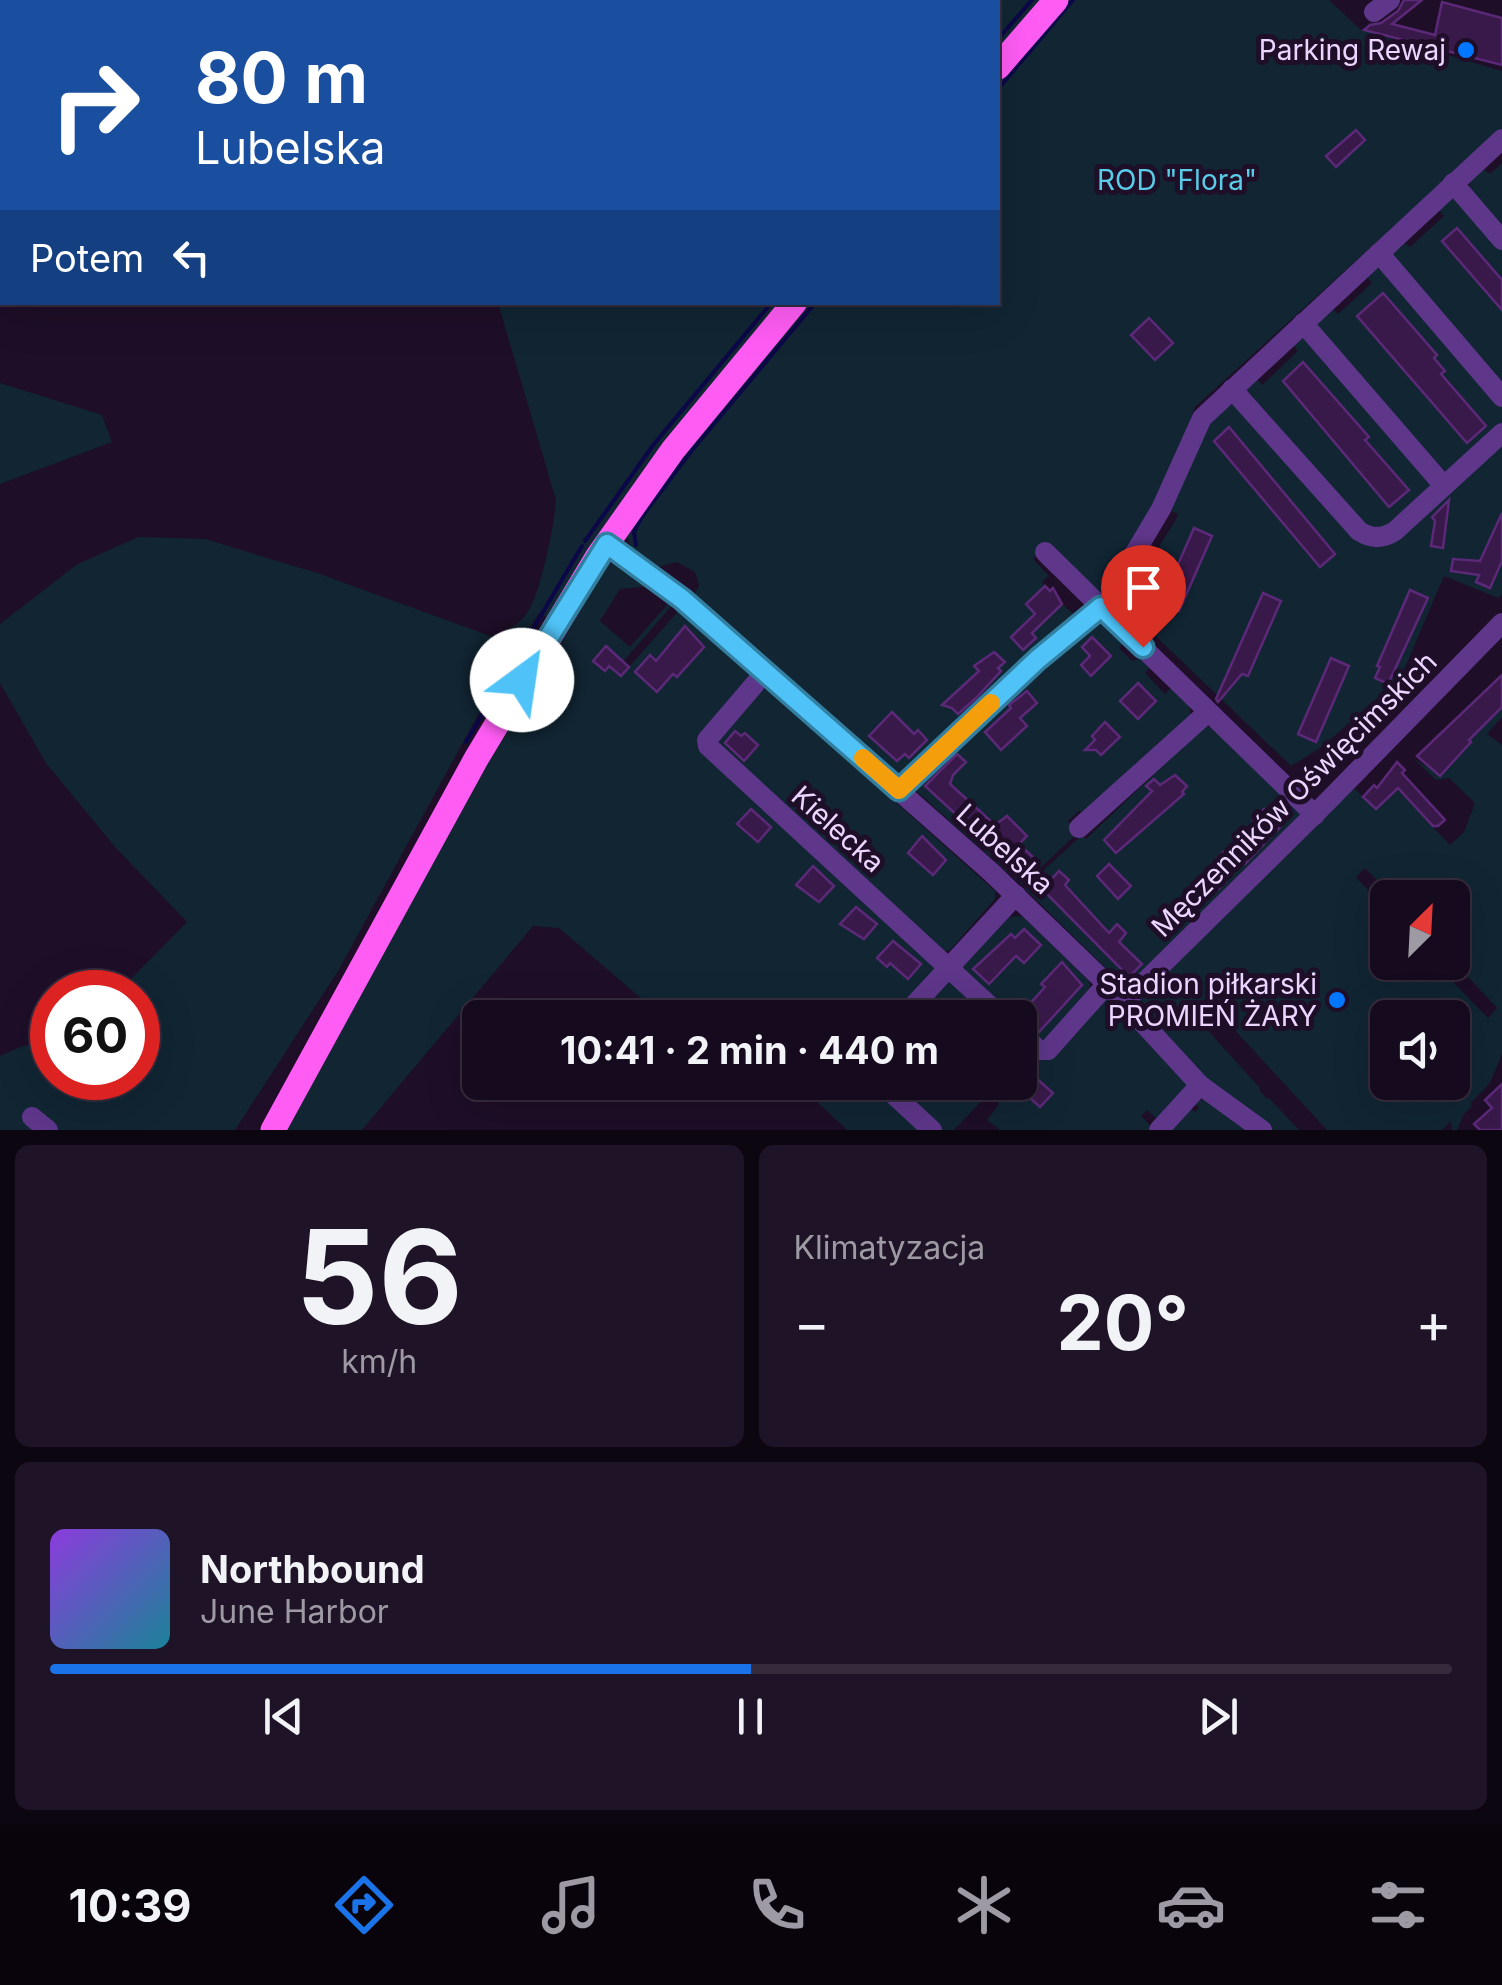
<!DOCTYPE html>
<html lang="pl">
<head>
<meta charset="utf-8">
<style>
	body { margin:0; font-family:Inter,sans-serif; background:#1f1327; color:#f1f3f6; height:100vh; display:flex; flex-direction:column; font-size:38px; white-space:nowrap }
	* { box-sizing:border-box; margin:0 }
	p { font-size:32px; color:#9e9aa4 }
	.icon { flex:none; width:55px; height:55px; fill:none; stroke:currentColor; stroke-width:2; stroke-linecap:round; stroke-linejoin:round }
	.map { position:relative; height:1130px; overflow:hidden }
	.panel { display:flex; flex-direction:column; gap:15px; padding:15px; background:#0c0610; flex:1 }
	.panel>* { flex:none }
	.top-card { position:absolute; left:0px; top:0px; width:1000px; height:305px; box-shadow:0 10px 40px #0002,0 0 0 2px #352b3c; background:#1a4fa0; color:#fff; overflow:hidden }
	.needle { width:65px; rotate:24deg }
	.fabs { position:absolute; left:1370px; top:880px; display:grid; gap:20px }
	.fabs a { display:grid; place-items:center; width:100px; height:100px; border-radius:15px; background:#160a1e; box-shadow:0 10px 40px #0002,0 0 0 2px #352b3c; font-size:50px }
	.speed { position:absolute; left:30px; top:970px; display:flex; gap:20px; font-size:50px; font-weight:700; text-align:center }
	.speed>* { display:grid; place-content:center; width:130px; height:130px; border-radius:50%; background:#160a1e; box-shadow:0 10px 40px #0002,0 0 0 2px #352b3c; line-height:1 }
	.speed .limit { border:15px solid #d22; background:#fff; color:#111 }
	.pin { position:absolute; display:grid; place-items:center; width:85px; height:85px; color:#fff; margin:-102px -42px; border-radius:50% 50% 50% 0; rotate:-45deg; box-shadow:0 0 10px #0007 }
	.pin .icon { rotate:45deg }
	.me { position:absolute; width:110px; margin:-55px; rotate:31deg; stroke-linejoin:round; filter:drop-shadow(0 0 8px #0008) }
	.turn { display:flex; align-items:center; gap:35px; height:210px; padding:0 30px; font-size:45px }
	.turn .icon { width:130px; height:130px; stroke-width:2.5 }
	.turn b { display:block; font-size:70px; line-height:85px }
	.then { display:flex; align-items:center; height:95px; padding:0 30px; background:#0003; gap:20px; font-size:38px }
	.big { font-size:75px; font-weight:700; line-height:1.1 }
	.panel .tile { flex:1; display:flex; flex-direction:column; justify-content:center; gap:15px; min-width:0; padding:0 35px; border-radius:15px; background:#1f1327 }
	.panel .dial { align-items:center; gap:0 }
	.dial b { font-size:130px; line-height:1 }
	.song { display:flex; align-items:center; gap:30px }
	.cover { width:120px; height:120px; border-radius:15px; background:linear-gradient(135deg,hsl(270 70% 55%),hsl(190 70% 35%)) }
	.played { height:10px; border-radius:5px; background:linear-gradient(90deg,#1a73e8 50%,#352b3c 50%) }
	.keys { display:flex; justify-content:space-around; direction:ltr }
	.heat { display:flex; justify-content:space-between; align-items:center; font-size:55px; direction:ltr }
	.panel .tiles { flex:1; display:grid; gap:15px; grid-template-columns:1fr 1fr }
	.tile:last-child { grid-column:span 2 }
	.trip { position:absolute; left:462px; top:1000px; width:575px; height:100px; border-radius:15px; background:#160a1e; box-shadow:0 10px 40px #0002,0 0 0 2px #352b3c; font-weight:700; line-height:100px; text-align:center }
	.menu { display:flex; height:160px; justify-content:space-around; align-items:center; background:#09040c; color:#9e9aa4 }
	.menu .icon { width:70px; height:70px }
	.menu .active { color:#1a73e8 }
	.menu b { font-size:45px; color:#f1f3f6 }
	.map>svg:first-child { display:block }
	.green { fill:#112533; fill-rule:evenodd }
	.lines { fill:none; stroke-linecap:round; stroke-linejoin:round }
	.stream { stroke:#0c0748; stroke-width:4 }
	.building { fill:#39194a; stroke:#5b2978; stroke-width:2.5 }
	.minor { stroke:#5e368a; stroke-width:20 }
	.major { stroke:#ff5cf4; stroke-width:25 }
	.route-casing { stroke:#337fa1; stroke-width:25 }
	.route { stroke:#4fc3f7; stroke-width:18 }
	.slow { stroke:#f59e0b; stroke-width:18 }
	.poi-dot { fill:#0176ff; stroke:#1e0e28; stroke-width:4 }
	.labels { text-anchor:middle; stroke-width:10; stroke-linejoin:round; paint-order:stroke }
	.poi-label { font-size:28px; fill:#ecd5ff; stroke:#1e0e28; text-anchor:end }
	.park-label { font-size:28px; fill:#59cce7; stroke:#1e0e28 }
	.street-label { font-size:28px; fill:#ecd5ff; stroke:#1e0e28 }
</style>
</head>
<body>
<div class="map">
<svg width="1502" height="1130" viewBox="0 0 1502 1130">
	<rect width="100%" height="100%" fill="#1e0e28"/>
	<g class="green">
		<polygon points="490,0 1042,0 998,52 998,2 486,2"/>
		<polygon points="1066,0 1329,0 1360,29 1502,71 1502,128 1195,407 1158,504 1102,604 1044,549 1033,559 1049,576 1042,582 1045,586 1026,604 1042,622 1062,604 1076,616 902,776 896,774 693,598 699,585 695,572 677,562 654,568 632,552 627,535 681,455 807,303 998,302 998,80"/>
		<path d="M1502 163V595L1498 598 1444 576 1401 677 1322 747 1291 766 1144 625 1133 633 1119 614 1122 580 1135 586 1176 519 1178 514 1166 509C1186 462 1195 413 1247 394L1246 387 1254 376 1262 385 1298 351 1290 342 1315 328 1329 306 1338 314 1372 283 1364 274 1391 252 1400 239 1410 247 1444 216 1435 206 1448 197 1454 199 1471 191 1469 182 1481 167 1490 174Z"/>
		<path d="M498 303H781L547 617 539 613 490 693 338 971 235 1130H0V1056L20 1047 52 1040V1078H138V992H118L187 922 116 848 46 763 0 683V624L76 565 138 537 205 539 317 573 493 637C508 630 521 624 530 608 541 589 555 523 556 500Z"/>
		<polygon points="0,383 102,415 112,442 0,484"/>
		<polygon points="609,564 619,564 652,586 620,589 600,621 630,647 672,599 675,602 615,671 621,676 681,608 753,672 756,678 697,745 943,970 899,1017 728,1017 713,1004 701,1017 663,1017 559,928 533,926 362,1130 282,1130 404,907 602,567"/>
		<polygon points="1101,619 1126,640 1119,648 1132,661 1143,657 1152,665 1145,673 1165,694 1174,685 1190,704 1190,721 1156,744 1158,750 1135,763 1137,769 1082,813 1079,811 1068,821 1079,832 1022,885 915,790 915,783 1043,665"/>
		<polygon points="770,689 995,891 995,899 950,950 940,952 719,748 717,737 758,691"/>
		<path d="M1502 707V717L1487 734 1502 745V1054L1490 1083 1470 1104 1472 1106 1464 1114 1457 1130H1452L1451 1122 1442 1130H1327L1206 999 1192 1013 1260 1088 1259 1090 1267 1099 1269 1098 1299 1130H1270L1211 1087 1134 1005 1354 788 1375 809 1398 790 1450 845 1464 832 1475 803 1449 778 1436 780 1414 759 1428 767 1431 763 1440 776 1452 763 1450 760 1453 756 1456 758 1471 742 1466 737H1472L1486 723 1490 713 1493 716ZM1365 868 1394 897 1452 898 1453 961 1497 1008 1488 1018 1435 963 1388 962 1387 911 1356 877ZM1388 1018H1452V1082H1388Z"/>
		<polygon points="1205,726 1217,729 1301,808 1302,818 1131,984 1121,983 1024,888 1082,835 1086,839"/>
		<polygon points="1022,916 1089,981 1091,992 1048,1043 1020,1028 1020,1018 1009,1017 960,966 1009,917"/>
		<polygon points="951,978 995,1018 915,1018"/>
		<polygon points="1106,991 1189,1084 1157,1119 1147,1110 1141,1116 1152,1127 1148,1130 1000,1130 987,1120 999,1104 988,1094 954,1130 939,1130 886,1083 1020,1082 1020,1040 1044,1061"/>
		<polygon points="797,1083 874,1083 925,1130 847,1130"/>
		<polygon points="1195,1100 1209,1100 1249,1130 1167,1130 1189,1107 1195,1112 1199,1107 1193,1103"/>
	</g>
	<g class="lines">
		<g class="stream">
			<polyline points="998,39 1032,0"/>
			<polyline points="998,89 1073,0"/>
			<polyline points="585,541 654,444 772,302"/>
			<polyline points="636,545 634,532 641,518 692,450 816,302"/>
			<polyline points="466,742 582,546"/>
		</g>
	</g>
	<g class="building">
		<polygon points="1404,0 1422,0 1392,24 1435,35 1442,2 1502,18 1502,65 1364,30 1370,25 1381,23 1398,11"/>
		<polygon points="1356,130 1365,140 1336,167 1326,156"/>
		<polygon points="1457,228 1502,280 1502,310 1442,241"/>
		<polygon points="1383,293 1437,355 1434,358 1445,371 1441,374 1486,426 1467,443 1357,316"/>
		<polygon points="1149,318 1173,343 1155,360 1131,335"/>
		<polygon points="1303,362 1369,437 1365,440 1409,490 1389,507 1283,381"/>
		<polygon points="1229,427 1335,554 1320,567 1214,441"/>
		<polygon points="1449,500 1443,548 1431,546 1435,521 1432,517"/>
		<polygon points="1502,513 1502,561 1490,588 1476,582 1479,575 1451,571 1453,559 1480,561"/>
		<polygon points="1194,528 1212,536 1179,611 1161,603"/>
		<polygon points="1045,586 1050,591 1053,588 1062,604 1032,633 1036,638 1023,650 1011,637 1035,614 1026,604"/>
		<polygon points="1410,590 1428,598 1388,684 1375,678 1380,667 1377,666"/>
		<polygon points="1263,593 1281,601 1248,676 1242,674 1218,702 1216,699"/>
		<polygon points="685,626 704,647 677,677 673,674 657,692 635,672 650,655 656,661"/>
		<polygon points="1092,637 1111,656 1091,676 1081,665 1090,656 1082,647"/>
		<polygon points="606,646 629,667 621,676 609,666 605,671 593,661"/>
		<polygon points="994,652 1005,662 998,668 1001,671 976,698 958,714 952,708 942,705 979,671 974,666"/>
		<polygon points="1331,658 1349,666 1316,742 1298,734"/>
		<polygon points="1502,675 1502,707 1469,740 1471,742 1440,776 1417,756"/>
		<polygon points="1138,683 1156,701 1138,719 1120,701"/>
		<polygon points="1027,691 1037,703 1020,718 1027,726 1001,750 985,732 1011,708 1009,705"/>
		<polygon points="892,712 914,734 918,730 927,740 909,758 905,754 897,761 869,736"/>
		<polygon points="1105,722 1120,737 1101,755 1096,750 1085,750 1095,740 1092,736"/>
		<polygon points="735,731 741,736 745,733 758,745 744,761 725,743"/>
		<polygon points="957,754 966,762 953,775 950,784 995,825 1007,816 1027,836 1019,844 1033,857 1023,868 1000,847 996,851 925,786"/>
		<polygon points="1397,762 1405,770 1402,773 1445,820 1438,826 1433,826 1398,788 1376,809 1363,797 1374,785 1377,788"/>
		<polygon points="1175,775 1187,786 1182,792 1184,794 1116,853 1104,840 1152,791 1146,786 1154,779 1160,785"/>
		<polygon points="751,809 771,827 758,842 737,824"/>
		<polygon points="1264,809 1281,826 1245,864 1242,861 1223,879 1226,882 1213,894 1202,883 1222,863 1217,858 1239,837 1243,842 1259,826 1253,820"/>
		<polygon points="922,836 946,860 933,875 908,853"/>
		<polygon points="1109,864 1131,886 1118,899 1097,876"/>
		<polygon points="813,866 834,886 819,902 796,885"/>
		<polygon points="1059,871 1069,880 1065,885 1109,933 1117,924 1126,933 1119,942 1142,964 1129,977 1042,889"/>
		<polygon points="856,907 877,924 864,939 840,924"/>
		<polygon points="1024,929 1041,945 1024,963 1016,956 989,984 973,969 1011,934 1015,938"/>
		<polygon points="893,941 921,964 908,979 890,963 887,967 877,958"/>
		<polygon points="1062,962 1082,985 1039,1032 1026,1021 1033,1013 1027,1007 1045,987 1041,984"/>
		<polygon points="1026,1069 1053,1093 1040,1107 1020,1089 1020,1075"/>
		<polygon points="1502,1084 1502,1130 1480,1130 1474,1124 1492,1108 1485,1100"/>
	</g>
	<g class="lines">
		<g class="minor">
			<polyline points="1374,12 1390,0"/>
			<polyline points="1453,183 1502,240"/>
			<polyline points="1379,253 1502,397"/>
			<polyline points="1303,323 1444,486"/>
			<path d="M1232 389 1359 531C1371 539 1383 539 1395 531L1502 433"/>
			<polyline points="607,544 682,599 991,872 1107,984 1200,1085 1262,1130"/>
			<polyline points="1045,552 1101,607"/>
			<polyline points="1112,616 1111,598 1117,583 1161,509 1202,418 1502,139"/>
			<polyline points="766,671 707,740 708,746 1003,1018"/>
			<polyline points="899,790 1037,659 1101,607 1315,815"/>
			<polyline points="1079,828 1208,712"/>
			<polyline points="1124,1002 1328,801 1502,623"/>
			<polyline points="902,1018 1016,895"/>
			<polyline points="1020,1033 1039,1050 1048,1050 1107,984"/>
			<polyline points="880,1082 932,1130"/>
			<polyline points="32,1117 48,1130"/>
			<polyline points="1159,1130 1200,1085"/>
		</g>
		<g class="major">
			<polyline points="998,67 1056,0"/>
			<polyline points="273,1130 476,759 598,556 673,450 795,302"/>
		</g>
	</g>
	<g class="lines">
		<defs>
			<polyline id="route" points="522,680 607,544 682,599 899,790 1038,659 1101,607 1143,647"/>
		</defs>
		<use href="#route" class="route-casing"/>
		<use href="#route" class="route"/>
		<polyline class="slow" points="863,758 899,790 991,703"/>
	</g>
	<g class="poi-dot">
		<circle cx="1466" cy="50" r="10"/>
		<circle cx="1337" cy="1000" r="10"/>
	</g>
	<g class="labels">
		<g class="poi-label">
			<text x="1446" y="60">Parking Rewaj</text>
			<text x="1317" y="994">Stadion piłkarski<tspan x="1317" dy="32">PROMIEŃ ŻARY</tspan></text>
		</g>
		<g class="park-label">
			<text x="1177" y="190">ROD "Flora"</text>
		</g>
		<g class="street-label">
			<text transform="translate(1294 794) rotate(-45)" y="10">Męczenników Oświęcimskich</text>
			<text transform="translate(838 829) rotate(42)" y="10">Kielecka</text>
			<text transform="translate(1005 849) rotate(42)" y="10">Lubelska</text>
		</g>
	</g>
</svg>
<div class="fabs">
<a><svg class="needle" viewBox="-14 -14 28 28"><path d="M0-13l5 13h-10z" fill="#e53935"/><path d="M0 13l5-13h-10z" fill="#9e9aa4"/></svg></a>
<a><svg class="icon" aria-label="sound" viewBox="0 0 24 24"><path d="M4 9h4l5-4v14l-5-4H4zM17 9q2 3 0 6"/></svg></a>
</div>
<div class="speed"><div class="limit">60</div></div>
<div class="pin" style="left:1143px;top:647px;background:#d93025"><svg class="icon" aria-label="arrive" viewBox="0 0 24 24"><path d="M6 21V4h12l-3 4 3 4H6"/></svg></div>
<svg class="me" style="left:522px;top:680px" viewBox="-20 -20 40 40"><circle r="19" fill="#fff"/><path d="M0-13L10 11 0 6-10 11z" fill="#4fc3f7"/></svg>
<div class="trip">10:41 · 2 min · 440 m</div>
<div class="top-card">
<div class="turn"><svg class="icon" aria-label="right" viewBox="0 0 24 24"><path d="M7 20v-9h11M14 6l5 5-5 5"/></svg><div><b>80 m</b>Lubelska</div></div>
<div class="then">Potem<svg class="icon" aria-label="left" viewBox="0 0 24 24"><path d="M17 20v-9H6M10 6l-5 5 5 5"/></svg></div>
</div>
</div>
<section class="panel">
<div class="tiles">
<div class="tile dial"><b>56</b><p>km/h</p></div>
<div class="tile"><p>Klimatyzacja</p>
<div class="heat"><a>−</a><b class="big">20°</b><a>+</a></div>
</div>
<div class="tile">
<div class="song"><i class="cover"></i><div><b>Northbound</b><p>June Harbor</p></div></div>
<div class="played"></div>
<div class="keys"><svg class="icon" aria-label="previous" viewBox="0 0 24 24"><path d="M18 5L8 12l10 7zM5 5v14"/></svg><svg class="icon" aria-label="pause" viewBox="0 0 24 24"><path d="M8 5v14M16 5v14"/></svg><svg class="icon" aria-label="next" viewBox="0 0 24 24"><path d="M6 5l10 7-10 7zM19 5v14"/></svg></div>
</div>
</div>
</section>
<nav class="menu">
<b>10:39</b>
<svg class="icon active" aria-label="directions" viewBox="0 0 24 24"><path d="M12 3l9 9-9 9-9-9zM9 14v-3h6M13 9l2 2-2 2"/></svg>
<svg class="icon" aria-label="music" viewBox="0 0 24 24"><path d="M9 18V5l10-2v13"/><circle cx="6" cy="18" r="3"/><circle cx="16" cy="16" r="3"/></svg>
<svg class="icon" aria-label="phone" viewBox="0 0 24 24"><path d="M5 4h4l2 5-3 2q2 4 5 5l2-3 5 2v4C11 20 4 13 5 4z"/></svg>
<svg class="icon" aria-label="climate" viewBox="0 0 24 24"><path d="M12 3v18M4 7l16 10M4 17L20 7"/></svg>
<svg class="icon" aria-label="car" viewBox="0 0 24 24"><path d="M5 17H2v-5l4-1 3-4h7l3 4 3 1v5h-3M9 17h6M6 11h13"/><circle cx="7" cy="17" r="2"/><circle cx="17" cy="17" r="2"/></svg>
<svg class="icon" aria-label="filters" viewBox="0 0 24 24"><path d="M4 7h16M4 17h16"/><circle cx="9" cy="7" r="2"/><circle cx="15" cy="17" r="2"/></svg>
</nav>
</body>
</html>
